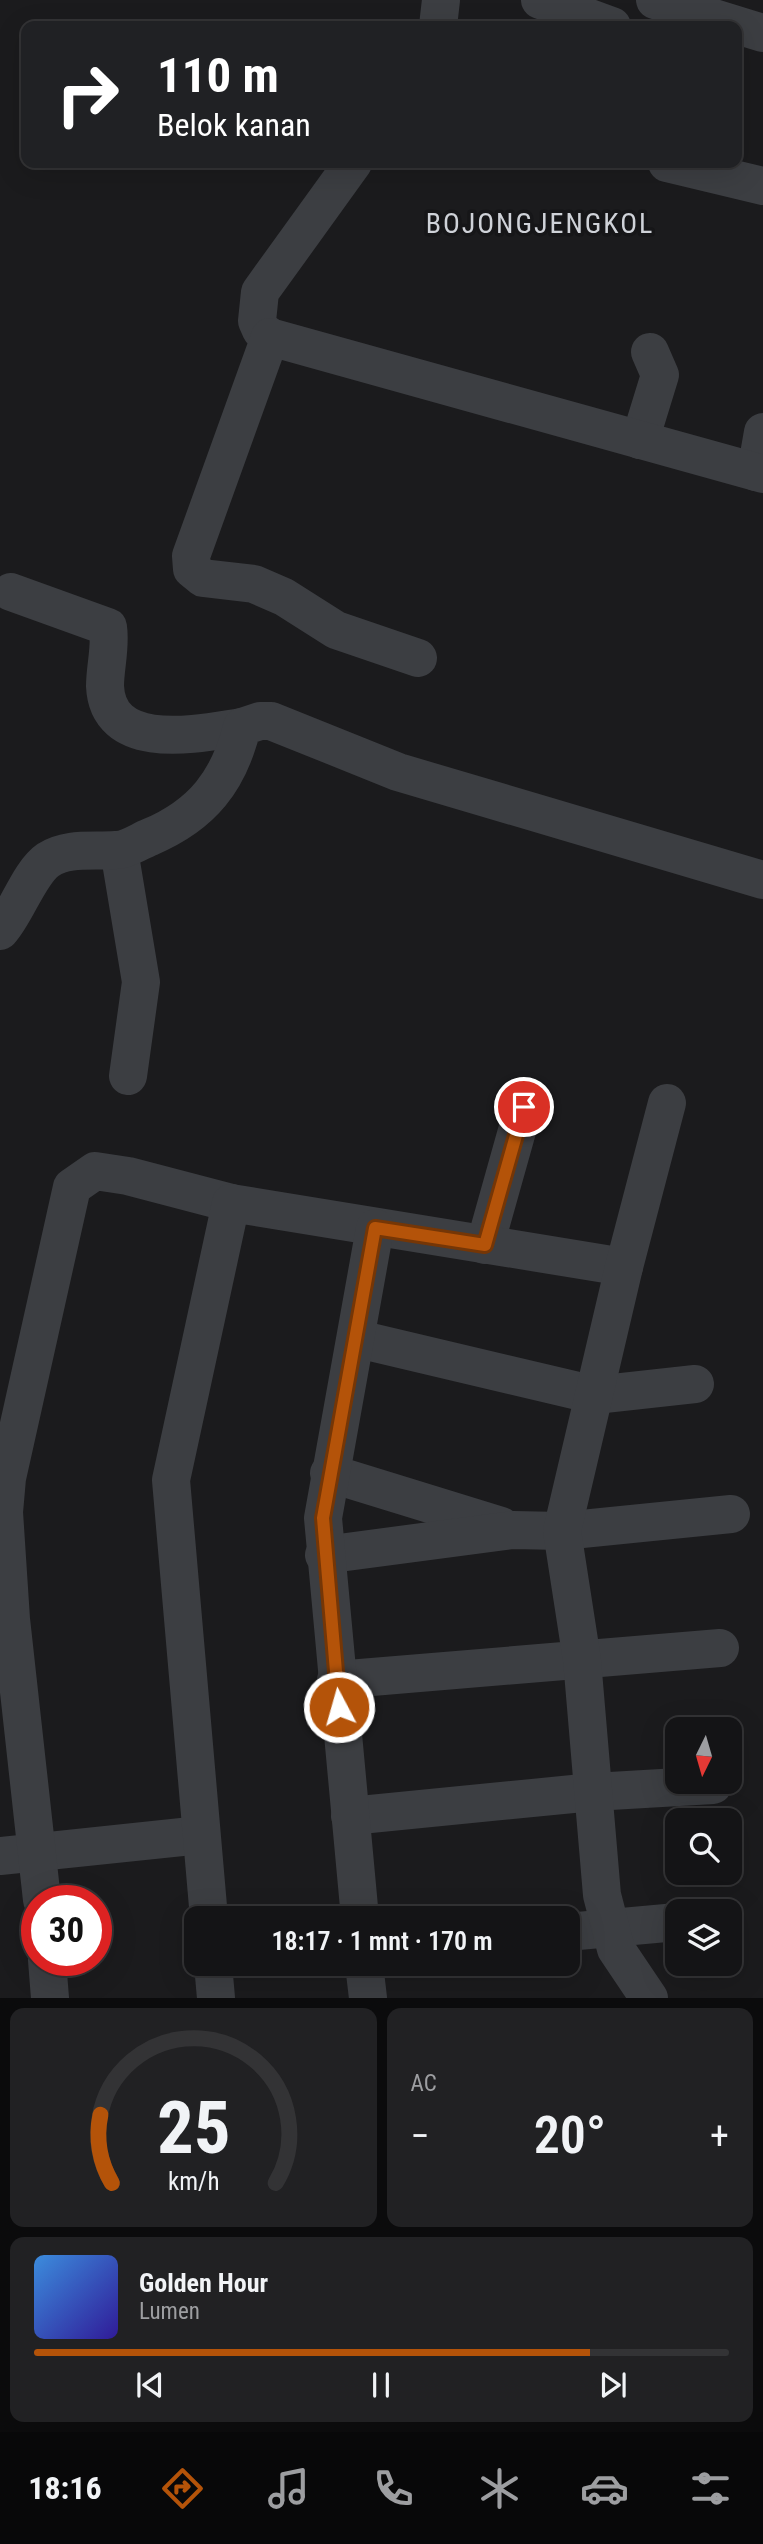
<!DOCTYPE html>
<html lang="id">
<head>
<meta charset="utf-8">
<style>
	body { margin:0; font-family:"Roboto Condensed",sans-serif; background:#212123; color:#f1f3f6; height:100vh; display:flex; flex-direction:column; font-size:26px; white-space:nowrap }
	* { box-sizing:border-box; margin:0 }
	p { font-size:23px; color:#9d9ea1 }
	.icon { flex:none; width:38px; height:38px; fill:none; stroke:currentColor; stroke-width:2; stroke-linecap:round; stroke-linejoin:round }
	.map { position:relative; height:1998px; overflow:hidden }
	.sheet { display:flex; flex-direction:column; gap:10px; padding:10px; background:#0b0b0c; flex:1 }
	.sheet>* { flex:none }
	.guide { position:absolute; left:21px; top:21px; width:721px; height:147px; border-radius:14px; box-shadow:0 7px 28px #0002,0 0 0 2px #333335; background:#202124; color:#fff; overflow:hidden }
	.needle { width:46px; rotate:185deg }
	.buttons { position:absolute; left:665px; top:1717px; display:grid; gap:14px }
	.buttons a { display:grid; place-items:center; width:77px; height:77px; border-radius:14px; background:#141416; box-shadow:0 7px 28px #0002,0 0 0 2px #333335; font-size:35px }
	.speed { position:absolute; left:21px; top:1885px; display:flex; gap:14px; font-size:35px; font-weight:700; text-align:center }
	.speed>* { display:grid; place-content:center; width:91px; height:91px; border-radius:50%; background:#141416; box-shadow:0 7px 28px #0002,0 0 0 2px #333335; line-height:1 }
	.speed .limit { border:10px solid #d22; background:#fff; color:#111 }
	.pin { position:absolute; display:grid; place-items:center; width:60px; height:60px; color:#fff; margin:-30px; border:4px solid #fff; border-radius:50%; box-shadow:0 2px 7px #0007 }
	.me { position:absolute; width:77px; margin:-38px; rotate:354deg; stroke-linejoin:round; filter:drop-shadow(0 0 5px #0008) }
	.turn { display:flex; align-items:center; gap:24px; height:147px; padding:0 21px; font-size:32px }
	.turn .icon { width:91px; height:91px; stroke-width:2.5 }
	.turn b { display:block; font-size:49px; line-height:60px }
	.big { font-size:52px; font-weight:600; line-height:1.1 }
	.sheet .tile { flex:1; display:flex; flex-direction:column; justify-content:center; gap:10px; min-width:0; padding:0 24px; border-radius:14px; background:#212123 }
	.sheet .dial { align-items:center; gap:0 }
	.dial svg { height:182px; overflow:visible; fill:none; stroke:#333335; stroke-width:7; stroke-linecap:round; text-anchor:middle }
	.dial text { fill:#f1f3f6; stroke:none }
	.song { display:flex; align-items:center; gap:21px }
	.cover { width:84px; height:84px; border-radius:10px; background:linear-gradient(135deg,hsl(210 70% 55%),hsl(250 70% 35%)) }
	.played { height:7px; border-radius:4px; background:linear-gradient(90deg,#b45309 80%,#333335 80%) }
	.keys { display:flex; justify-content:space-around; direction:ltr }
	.heat { display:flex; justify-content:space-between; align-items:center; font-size:38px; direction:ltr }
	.sheet .tiles { flex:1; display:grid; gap:10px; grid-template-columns:1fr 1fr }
	.tile:last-child { grid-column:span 2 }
	.trip { position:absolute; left:184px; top:1906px; width:396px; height:70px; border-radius:14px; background:#141416; box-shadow:0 7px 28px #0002,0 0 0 2px #333335; font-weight:600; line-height:70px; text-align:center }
	.tab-bar { display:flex; height:112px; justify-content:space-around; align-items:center; background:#080809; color:#9d9ea1 }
	.tab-bar .icon { width:49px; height:49px }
	.tab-bar .on { color:#b45309 }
	.tab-bar b { font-size:32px; color:#f1f3f6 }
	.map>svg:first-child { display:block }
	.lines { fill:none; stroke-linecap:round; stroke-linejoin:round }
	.minor { stroke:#3c3e42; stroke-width:38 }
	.route-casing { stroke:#753606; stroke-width:18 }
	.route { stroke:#b45309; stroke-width:12 }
	.labels { text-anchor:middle; stroke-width:7; stroke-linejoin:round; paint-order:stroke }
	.quarter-label { font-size:28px; letter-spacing:2px; fill:#cfd2d8; stroke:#161618 }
</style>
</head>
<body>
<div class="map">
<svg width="763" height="1998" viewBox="0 0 763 1998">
	<rect width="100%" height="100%" fill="#1b1b1d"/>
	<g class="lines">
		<g class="minor">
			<polyline points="540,0 612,26"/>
			<polyline points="655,0 763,33"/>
			<polyline points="438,26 441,0"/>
			<polyline points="667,163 763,186"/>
			<polyline points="270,337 261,330 257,321 260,292 353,163"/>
			<polyline points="640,440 660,375 650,352"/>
			<polyline points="756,472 763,432"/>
			<path d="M11 592 108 627C111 647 105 667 105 686 108 754 201 733 242 727"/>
			<polyline points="418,658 336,630 284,597 254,584 203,578 192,569 191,556 270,337 763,474"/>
			<polyline points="119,850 141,982 128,1076"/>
			<path d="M0 931C16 914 29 873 48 860 68 847 93 852 116 850 127 850 140 841 150 837 202 815 229 781 242 727L260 721H271L398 772 763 880"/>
			<polyline points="485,1245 524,1106"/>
			<polyline points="358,1339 595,1395 695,1384"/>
			<polyline points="329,1473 501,1526"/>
			<polyline points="324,1555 513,1530 562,1531 731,1514"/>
			<polyline points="336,1680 720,1648"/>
			<polyline points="350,1816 593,1792 713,1785"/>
			<polyline points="0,1856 201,1835"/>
			<polyline points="42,1900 11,1619 4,1512 7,1478 72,1187 95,1171 128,1176 231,1203"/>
			<polyline points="209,1918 171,1480 231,1203 624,1267"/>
			<polyline points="360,1918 323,1518 375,1228"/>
			<polyline points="567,1932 677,1922"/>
			<polyline points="47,1960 50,1998"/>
			<polyline points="213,1964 216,1998"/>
			<polyline points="364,1964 368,1998"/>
			<polyline points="649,1998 616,1949 602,1895 582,1660 562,1531 624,1267 667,1103"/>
		</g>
	</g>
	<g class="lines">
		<defs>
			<polyline id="route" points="339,1707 323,1518 375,1228 485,1245 524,1107"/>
		</defs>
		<use href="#route" class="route-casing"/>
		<use href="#route" class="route"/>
	</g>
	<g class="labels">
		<g class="quarter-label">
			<text x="540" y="233">BOJONGJENGKOL</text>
		</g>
	</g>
</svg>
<div class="buttons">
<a><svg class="needle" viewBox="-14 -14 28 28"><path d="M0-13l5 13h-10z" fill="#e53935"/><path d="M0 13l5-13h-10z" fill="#9d9ea1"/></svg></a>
<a><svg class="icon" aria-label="search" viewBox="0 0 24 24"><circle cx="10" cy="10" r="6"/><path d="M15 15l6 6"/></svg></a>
<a><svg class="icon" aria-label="layers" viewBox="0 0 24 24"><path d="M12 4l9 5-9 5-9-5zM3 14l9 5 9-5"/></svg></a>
</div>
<div class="speed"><div class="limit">30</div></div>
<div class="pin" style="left:524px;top:1107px;background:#d93025"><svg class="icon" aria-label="arrive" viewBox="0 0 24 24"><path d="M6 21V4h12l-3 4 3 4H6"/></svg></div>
<svg class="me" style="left:339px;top:1707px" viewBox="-20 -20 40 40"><circle r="17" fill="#b45309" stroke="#fff" stroke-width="3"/><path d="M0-11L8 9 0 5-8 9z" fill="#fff"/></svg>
<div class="trip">18:17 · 1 mnt · 170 m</div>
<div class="guide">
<div class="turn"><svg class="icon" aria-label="right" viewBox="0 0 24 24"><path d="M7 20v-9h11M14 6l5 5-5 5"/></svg><div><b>110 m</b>Belok kanan</div></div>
</div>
</div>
<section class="sheet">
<div class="tiles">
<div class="tile dial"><svg viewBox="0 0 100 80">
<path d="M14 69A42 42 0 1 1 86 69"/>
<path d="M14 69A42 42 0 0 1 9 39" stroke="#b45309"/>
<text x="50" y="56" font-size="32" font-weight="700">25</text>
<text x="50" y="72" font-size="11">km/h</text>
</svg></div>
<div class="tile"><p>AC</p>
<div class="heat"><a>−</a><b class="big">20°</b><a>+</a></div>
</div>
<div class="tile">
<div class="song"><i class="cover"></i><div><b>Golden Hour</b><p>Lumen</p></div></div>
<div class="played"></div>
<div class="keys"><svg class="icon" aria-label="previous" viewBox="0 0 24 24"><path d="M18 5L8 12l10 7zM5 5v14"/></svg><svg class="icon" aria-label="pause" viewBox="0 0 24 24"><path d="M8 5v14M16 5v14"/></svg><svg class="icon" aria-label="next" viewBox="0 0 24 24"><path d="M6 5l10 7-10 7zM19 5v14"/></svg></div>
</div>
</div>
</section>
<nav class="tab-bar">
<b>18:16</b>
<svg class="icon on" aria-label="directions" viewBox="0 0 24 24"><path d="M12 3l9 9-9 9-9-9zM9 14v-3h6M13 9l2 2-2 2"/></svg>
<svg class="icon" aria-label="music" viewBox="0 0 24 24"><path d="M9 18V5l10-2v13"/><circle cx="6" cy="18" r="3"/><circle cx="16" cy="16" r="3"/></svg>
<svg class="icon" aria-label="phone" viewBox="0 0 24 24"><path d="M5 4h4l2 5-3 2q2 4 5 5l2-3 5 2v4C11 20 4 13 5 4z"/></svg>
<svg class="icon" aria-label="climate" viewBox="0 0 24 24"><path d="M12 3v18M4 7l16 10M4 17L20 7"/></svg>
<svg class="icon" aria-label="car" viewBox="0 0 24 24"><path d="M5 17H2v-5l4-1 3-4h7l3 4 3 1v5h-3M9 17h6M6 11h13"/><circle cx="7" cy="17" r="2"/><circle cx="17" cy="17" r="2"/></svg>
<svg class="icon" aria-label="filters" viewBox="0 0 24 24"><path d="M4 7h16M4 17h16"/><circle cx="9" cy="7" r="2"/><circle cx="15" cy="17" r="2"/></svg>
</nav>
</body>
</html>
